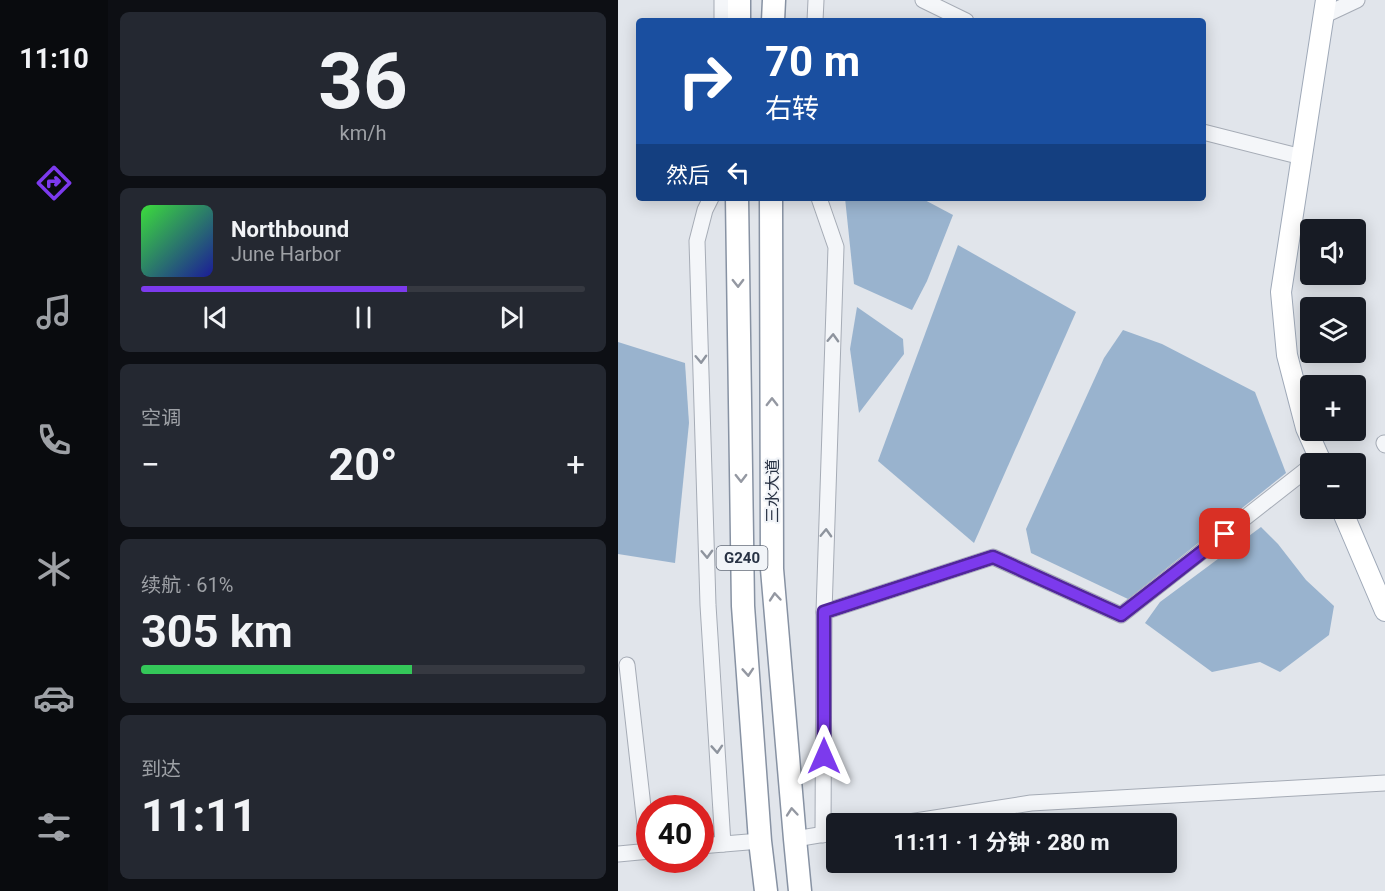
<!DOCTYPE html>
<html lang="zh">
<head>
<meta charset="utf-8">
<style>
	body { margin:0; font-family:Roboto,"Noto Sans SC",sans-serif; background:#242831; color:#f1f3f6; height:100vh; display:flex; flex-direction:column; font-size:22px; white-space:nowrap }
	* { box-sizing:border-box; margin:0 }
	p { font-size:20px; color:#9ea1a6 }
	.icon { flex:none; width:33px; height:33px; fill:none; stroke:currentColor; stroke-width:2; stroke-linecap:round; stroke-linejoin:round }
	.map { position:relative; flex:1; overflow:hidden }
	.side { display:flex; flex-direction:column; gap:12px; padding:12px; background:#0d0f14; width:510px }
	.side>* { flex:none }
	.top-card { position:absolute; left:18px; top:18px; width:570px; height:183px; border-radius:6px; box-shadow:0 3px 15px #0003; background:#1a4fa0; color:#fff; overflow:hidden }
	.controls { position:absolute; left:682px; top:219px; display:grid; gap:12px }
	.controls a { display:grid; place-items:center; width:66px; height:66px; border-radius:6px; background:#171b24; box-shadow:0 3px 15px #0003; font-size:30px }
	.speed { position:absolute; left:18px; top:795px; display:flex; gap:12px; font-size:30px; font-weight:700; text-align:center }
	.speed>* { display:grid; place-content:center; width:78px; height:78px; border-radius:50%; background:#171b24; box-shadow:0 3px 15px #0003; line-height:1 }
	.speed .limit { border:9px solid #d22; background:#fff; color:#111 }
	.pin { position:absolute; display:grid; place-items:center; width:51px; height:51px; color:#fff; margin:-26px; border-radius:12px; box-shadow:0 3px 9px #0006 }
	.me { position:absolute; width:66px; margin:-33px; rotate:0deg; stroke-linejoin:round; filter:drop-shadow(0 0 4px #0008) }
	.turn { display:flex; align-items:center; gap:21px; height:126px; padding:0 30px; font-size:27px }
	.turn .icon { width:78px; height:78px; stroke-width:2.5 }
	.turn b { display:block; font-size:42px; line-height:51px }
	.then { display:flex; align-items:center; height:57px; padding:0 30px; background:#0003; gap:12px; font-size:22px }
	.big { font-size:45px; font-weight:700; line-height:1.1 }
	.side .widget { flex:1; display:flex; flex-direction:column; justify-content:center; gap:9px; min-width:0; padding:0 21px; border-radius:9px; background:#242831 }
	.side .dial { align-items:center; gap:0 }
	.dial b { font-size:78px; line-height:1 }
	.song { display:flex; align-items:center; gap:18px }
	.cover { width:72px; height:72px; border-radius:9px; background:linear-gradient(135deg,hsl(120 70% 55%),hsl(240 70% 35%)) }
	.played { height:6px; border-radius:3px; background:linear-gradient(90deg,#7c3aed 60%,#363941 60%) }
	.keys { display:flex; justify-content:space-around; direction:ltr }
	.heat { display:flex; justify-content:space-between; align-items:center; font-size:33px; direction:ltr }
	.charge { height:9px; border-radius:4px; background:linear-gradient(90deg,#34c759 61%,#363941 0) }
	.trip { position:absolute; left:208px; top:813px; width:351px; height:60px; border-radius:6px; background:#171b24; box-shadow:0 3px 15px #0003; font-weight:700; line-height:60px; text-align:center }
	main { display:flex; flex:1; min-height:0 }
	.tab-bar { display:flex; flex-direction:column; width:108px; justify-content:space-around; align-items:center; background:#090b0e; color:#9ea1a6 }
	.tab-bar .icon { width:42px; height:42px }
	.tab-bar .selected { color:#7c3aed }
	.tab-bar b { font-size:27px; color:#f1f3f6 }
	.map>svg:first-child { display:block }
	.water { fill:#99b3ce }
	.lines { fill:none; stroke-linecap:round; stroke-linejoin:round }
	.minor-casing { stroke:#a6acb6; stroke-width:17 }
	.major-casing { stroke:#9fa9b8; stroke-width:22 }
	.highway-casing { stroke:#8792a3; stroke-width:25 }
	.minor { stroke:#f4f6f9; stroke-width:15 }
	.major { stroke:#fff; stroke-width:20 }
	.highway { stroke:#fff; stroke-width:22 }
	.oneway { stroke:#9498a2 }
	.oneway2 { stroke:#8e949e }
	.route-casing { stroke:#51269a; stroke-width:15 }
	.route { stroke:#7c3aed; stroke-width:10 }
	.labels { text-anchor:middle; stroke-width:4.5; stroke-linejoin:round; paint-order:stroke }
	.shield { fill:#f1f4f8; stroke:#646c7a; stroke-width:1.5 }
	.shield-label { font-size:15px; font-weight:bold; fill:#283244 }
	.street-label { font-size:16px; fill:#283244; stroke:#f1f4f8 }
</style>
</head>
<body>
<main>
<nav class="tab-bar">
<b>11:10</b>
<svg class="icon selected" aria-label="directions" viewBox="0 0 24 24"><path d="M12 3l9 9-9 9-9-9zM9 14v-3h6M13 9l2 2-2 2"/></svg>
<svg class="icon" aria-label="music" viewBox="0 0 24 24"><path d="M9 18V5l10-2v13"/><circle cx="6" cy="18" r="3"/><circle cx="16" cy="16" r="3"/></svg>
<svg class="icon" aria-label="phone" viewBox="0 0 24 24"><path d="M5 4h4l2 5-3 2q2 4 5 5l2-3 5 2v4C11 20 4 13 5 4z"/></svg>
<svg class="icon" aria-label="climate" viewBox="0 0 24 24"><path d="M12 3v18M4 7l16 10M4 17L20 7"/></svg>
<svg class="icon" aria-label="car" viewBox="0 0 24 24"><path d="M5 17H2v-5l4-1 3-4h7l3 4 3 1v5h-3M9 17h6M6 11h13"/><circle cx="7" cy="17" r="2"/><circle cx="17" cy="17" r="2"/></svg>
<svg class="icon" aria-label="filters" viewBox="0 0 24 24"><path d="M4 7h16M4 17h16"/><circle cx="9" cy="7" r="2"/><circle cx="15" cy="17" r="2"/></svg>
</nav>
<section class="side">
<div class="widget dial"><b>36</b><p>km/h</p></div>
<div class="widget">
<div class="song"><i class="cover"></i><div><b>Northbound</b><p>June Harbor</p></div></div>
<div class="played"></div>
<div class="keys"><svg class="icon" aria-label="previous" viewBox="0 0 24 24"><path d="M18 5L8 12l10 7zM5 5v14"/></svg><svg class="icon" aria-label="pause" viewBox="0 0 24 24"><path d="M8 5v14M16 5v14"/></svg><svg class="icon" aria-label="next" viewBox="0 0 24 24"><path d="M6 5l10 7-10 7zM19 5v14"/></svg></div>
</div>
<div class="widget"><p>空调</p>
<div class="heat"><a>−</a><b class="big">20°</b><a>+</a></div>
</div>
<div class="widget"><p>续航 · 61%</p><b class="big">305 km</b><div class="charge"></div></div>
<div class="widget"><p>到达</p><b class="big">11:11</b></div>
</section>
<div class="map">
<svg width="767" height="891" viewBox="0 0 767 891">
	<rect width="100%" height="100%" fill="#e1e5eb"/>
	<g class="water">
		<polygon points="227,198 303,198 335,215 309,281 294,310 236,284"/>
		<polygon points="340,245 458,312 356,543 260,461"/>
		<polygon points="239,307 285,339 286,354 241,413 232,349"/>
		<polygon points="505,330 544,344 637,392 668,473 510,599 413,553 408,529 486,358"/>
		<polygon points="0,342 67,363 71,423 57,563 0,554"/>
		<polygon points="643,527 660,544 688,580 716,606 711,635 662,672 642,662 594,672 527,623 542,602"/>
	</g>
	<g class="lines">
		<defs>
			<g id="minor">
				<polyline points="305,0 348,21"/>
				<polyline points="705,16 739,0"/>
				<polyline points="104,21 104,0"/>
				<polyline points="197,21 198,0"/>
				<polyline points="585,132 684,157"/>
				<polyline points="93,198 87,210 79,241 90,605 105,844"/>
				<polyline points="201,198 218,247 206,612 205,835"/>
				<polyline points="766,443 767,445"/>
				<polyline points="206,612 375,557 503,615 693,466"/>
				<polyline points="9,665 30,851"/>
				<polyline points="278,824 413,803 767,783"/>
				<polyline points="177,839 219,832"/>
				<polyline points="82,846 142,841"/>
				<polyline points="0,854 32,851"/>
			</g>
			<g id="major">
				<polyline points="704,464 688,428 669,355 663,292 708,0"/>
				<polyline points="723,508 767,611"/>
			</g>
			<g id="highway">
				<polyline points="121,21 121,0"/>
				<polyline points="155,21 156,0"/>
				<polyline points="119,198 125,606 142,841 148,891"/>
				<polyline points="153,198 154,569 177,839 182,891"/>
			</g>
		</defs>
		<use href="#minor" class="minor-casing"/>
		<use href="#major" class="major-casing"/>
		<use href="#highway" class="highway-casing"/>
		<use href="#minor" class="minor"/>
		<use href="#major" class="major"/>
		<use href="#highway" class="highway"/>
	</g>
	<defs><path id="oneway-chevron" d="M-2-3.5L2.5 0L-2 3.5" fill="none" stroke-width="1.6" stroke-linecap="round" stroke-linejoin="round" transform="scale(1.5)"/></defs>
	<g class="oneway">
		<use href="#oneway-chevron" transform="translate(120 283) rotate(89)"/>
		<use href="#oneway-chevron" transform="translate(154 402) rotate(-90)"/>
		<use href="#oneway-chevron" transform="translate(123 478) rotate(89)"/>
		<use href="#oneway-chevron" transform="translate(157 597) rotate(-95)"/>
		<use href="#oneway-chevron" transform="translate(130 672) rotate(86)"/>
		<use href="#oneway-chevron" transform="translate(174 812) rotate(-95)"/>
	</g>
	<g class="oneway2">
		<use href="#oneway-chevron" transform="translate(215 338) rotate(-88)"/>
		<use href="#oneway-chevron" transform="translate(83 359) rotate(88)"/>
		<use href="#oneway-chevron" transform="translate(208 533) rotate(-88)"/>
		<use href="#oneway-chevron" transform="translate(89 554) rotate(88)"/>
		<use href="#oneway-chevron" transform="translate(99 749) rotate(86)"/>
	</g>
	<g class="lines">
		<defs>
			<polyline id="route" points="206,756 206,612 375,557 503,615 607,534"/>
		</defs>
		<use href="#route" class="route-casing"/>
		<use href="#route" class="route"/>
	</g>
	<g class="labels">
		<rect class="shield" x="98.5" y="546" width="51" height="24" rx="4.5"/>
		<g class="shield-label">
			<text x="124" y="563">G240</text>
		</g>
		<g class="street-label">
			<text transform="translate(154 491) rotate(-90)" y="6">三水大道</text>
		</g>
	</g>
</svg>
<div class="controls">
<a><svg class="icon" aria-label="sound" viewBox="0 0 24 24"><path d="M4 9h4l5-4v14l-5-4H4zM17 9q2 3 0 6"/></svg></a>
<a><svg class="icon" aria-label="layers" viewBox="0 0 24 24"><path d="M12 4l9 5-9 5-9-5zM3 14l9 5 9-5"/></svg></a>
<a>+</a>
<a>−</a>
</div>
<div class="speed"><div class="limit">40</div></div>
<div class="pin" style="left:607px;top:534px;background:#d93025"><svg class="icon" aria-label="arrive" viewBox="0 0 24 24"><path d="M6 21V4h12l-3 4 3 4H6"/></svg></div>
<svg class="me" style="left:206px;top:756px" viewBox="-20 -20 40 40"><path d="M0-17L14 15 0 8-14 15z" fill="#7c3aed" stroke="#fff" stroke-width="4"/></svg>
<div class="trip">11:11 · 1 分钟 · 280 m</div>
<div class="top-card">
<div class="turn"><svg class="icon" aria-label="right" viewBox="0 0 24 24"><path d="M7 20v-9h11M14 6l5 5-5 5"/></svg><div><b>70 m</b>右转</div></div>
<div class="then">然后<svg class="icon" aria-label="left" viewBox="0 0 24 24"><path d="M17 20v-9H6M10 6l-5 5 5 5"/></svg></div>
</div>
</div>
</main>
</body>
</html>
